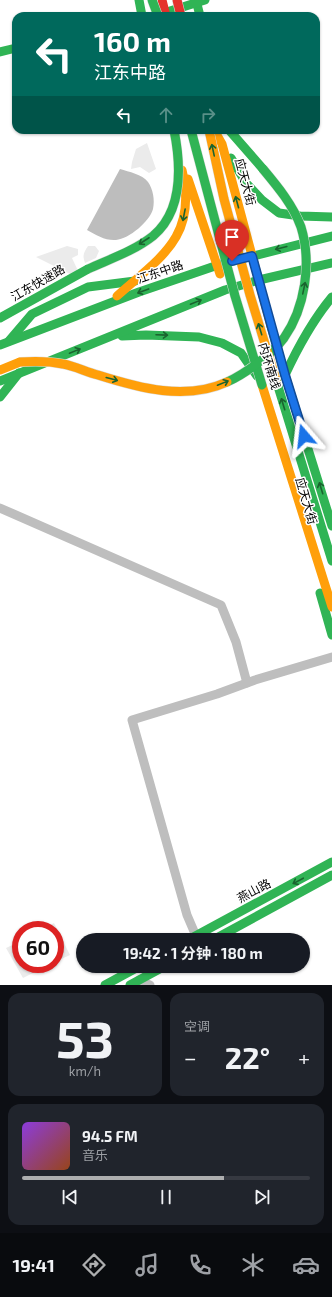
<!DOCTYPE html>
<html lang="zh">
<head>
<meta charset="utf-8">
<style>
	body { margin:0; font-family:"Exo 2","Noto Sans SC",sans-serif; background:#20242c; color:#f1f3f6; height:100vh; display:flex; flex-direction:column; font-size:15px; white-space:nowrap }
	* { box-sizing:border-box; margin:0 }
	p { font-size:13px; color:#9ea1a6 }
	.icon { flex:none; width:22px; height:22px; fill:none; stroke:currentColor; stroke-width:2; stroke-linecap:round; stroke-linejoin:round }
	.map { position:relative; height:985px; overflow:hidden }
	.drawer { display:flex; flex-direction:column; gap:8px; padding:8px; background:#0d0f14; flex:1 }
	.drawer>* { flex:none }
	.hud { position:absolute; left:12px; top:12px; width:308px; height:122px; border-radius:12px; box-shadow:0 1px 3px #0004; background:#00695c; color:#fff; overflow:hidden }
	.speed { position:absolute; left:12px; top:921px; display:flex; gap:8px; font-size:20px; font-weight:700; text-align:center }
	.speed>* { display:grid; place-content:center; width:52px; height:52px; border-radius:50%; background:#171b24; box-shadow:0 1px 3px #0004; line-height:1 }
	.speed .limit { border:6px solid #d22; background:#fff; color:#111 }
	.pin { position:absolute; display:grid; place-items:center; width:34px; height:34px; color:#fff; margin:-41px -17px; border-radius:50% 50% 50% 0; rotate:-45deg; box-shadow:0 0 4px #0007 }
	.pin .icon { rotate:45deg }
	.me { position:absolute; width:44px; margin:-22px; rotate:343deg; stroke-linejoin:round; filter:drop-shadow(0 0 3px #0008) }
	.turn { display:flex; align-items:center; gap:14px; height:84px; padding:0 16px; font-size:18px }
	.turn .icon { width:52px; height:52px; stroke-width:2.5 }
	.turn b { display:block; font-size:28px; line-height:34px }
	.lanes { display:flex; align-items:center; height:38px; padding:0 16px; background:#0003; justify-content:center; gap:20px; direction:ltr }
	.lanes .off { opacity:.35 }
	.big { font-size:30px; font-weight:700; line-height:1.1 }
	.drawer .card { flex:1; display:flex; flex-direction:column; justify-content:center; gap:6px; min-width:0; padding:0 14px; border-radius:12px; background:#20242c }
	.drawer .dial { align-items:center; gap:0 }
	.dial b { font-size:52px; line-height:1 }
	.song { display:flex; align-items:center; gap:12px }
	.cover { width:48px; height:48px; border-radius:6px; background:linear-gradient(135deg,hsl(270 70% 55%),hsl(20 70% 35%)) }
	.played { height:4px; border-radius:2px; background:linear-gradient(90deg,#adaeaf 70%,#363941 70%) }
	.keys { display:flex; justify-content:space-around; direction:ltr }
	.heat { display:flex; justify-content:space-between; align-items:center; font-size:22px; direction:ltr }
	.drawer .tiles { flex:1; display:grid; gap:8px; grid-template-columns:1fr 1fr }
	.card:last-child { grid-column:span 2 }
	.trip { position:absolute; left:76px; top:933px; width:234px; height:40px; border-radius:20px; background:#171b24; box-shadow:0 1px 3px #0004; font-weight:700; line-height:40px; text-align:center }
	.tabs { display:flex; height:64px; justify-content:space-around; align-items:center; background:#090b0e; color:#9ea1a6 }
	.tabs .icon { width:28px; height:28px }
	.tabs .active { color:#adaeaf }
	.tabs b { font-size:18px; color:#f1f3f6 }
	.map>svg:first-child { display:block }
	.green { fill:#ebebeb }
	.water { fill:#bdbdbd }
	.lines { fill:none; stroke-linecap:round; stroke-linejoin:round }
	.street { stroke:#bebebe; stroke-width:9 }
	.fast { stroke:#30b455; stroke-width:9 }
	.slow { stroke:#ff9f0a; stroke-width:9 }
	.jam { stroke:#e5322d; stroke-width:9 }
	.fast-bridge-casing { stroke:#dbdbdb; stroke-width:10; stroke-linecap:butt }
	.slow-bridge-casing { stroke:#dbdbdb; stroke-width:10; stroke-linecap:butt }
	.jam-bridge-casing { stroke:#dbdbdb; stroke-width:10; stroke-linecap:butt }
	.fast-bridge { stroke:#30b455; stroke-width:9 }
	.slow-bridge { stroke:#ff9f0a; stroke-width:9 }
	.jam-bridge { stroke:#e5322d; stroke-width:9 }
	.oneway { stroke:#1a632f }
	.route-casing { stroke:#114b97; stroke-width:10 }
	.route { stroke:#1a73e8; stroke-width:7 }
	.labels { text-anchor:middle; stroke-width:3; stroke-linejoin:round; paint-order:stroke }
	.street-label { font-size:12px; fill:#000; stroke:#fff }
</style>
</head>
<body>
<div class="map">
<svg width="332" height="985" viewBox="0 0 332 985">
	<rect width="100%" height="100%" fill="#fff"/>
	<g class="green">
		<polygon points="147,143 156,169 149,173 140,167 131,169 132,162 136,149"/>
		<polygon points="67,246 78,249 78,255 72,258 79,273 76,277 36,257"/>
		<path d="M88 246H95L99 251 96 258 85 263C82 255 84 252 88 246Z"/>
		<polygon points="54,923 70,955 55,962 55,930 41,930"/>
		<polygon points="21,941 21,964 51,964 23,978 6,948"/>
	</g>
	<path class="water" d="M120 169C129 172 142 174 148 182 153 189 155 200 153 209 150 221 129 239 116 240 106 241 96 235 87 230Z"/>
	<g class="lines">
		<g class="street">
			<polyline points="0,508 221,605 236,642 247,683"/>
			<polyline points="196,936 187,915 132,720 217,694 255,680 332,657"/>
			<polyline points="139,980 150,985"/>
		</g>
		<g class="fast">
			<polyline points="139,0 142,16"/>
			<polyline points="196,0 200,16"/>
			<polyline points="170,11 205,0"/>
			<polyline points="0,52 16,48"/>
			<polyline points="229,130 263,169"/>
			<polyline points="231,158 246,183 262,200 279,213 300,216 332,217"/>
			<polyline points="0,318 88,269"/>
			<polyline points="271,326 285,375 332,526"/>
			<polyline points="122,336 146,335 199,337 222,343 241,353 257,376"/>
			<polyline points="9,341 32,314 88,287 135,281"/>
			<polyline points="0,345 139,292 218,265 332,236"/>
			<path d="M285 375C298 347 312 321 332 297"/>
			<polyline points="276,380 332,561"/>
			<polyline points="0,381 225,290 259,280 332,263"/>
			<polyline points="0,397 19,373"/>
			<polyline points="320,593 332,635"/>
			<polyline points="188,940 332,862"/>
			<polyline points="213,940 332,875"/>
			<polyline points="105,985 140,966"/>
			<polyline points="130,985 165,966"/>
		</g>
		<g class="slow">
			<polyline points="214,130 222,144 271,326"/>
			<polyline points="188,179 220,274"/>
			<path d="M117 296C161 257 198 236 182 170"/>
			<polyline points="0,370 20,362"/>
			<polyline points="262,385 332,607"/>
		</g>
		<polyline class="jam" points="162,0 166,16"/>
		<defs>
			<g id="fast-bridge">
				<polyline points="152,0 158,16"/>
				<polyline points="191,130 235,296 262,385"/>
				<path d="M88 269C110 259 134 251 153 236 184 210 181 165 174 130"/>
				<path d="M227 382C245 374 272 354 284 338 305 308 312 263 301 227 293 205 278 187 263 169"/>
			</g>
			<g id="slow-bridge">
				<polyline points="209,130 224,199 250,295 276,380"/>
				<path d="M20 362C34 361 49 361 63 364 75 366 86 372 98 375 139 388 186 401 227 382"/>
			</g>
			<polyline id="jam-bridge" points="177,0 181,16"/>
		</defs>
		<use href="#fast-bridge" class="fast-bridge-casing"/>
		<use href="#slow-bridge" class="slow-bridge-casing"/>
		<use href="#jam-bridge" class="jam-bridge-casing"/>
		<use href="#fast-bridge" class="fast-bridge"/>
		<use href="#slow-bridge" class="slow-bridge"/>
		<use href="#jam-bridge" class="jam-bridge"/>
	</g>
	<defs><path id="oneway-shaft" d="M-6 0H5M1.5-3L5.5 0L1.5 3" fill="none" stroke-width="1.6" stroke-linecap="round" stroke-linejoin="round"/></defs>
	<g class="oneway">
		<use href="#oneway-shaft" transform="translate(213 150) rotate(-102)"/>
		<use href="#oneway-shaft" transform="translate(237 202) rotate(-105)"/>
		<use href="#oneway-shaft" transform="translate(184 215) rotate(101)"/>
		<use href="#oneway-shaft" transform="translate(144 241) rotate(147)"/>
		<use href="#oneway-shaft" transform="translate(281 248) rotate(166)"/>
		<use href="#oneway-shaft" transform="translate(304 288) rotate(-78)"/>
		<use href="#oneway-shaft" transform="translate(143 291) rotate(160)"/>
		<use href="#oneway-shaft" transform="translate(196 302) rotate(-22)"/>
		<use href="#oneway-shaft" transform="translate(260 329) rotate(-107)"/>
		<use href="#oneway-shaft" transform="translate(162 335) rotate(2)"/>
		<use href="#oneway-shaft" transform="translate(75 351) rotate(-22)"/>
		<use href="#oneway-shaft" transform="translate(112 379) rotate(15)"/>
		<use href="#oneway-shaft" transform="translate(223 383) rotate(-22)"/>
		<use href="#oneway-shaft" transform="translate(283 404) rotate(-107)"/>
		<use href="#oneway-shaft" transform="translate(321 488) rotate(-107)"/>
		<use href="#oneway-shaft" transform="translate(298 881) rotate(152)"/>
	</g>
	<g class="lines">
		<defs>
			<polyline id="route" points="232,261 252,256 285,375 304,436"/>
		</defs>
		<use href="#route" class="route-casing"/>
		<use href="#route" class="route"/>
	</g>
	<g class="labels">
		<g class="street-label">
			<text transform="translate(245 182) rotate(75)" y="4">应天大街</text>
			<text transform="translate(160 272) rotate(-19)" y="4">江东中路</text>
			<text transform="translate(38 283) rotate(-30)" y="4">江东快速路</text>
			<text transform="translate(269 366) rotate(73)" y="4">内环南线</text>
			<text transform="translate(306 501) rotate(74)" y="4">应天大街</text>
			<text transform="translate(254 891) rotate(-28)" y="4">燕山路</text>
		</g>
	</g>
</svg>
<div class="speed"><div class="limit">60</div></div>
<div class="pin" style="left:232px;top:261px;background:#d93025"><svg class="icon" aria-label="arrive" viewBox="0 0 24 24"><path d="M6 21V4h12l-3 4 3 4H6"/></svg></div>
<svg class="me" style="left:304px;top:436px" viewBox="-20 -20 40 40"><path d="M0-17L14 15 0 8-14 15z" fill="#1a73e8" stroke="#fff" stroke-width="4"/></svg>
<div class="trip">19:42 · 1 分钟 · 180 m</div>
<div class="hud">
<div class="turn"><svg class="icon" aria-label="left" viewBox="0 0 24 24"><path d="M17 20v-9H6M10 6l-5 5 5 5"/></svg><div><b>160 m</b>江东中路</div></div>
<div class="lanes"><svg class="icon" aria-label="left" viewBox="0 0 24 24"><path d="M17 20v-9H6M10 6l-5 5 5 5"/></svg><svg class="icon off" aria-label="ahead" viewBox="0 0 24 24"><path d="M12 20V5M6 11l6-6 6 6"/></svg><svg class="icon off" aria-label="right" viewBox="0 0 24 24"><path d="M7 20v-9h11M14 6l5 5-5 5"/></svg></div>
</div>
</div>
<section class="drawer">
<div class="tiles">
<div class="card dial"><b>53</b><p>km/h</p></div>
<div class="card"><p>空调</p>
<div class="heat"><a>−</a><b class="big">22°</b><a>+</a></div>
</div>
<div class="card">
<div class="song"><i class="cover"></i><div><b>94.5 FM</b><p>音乐</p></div></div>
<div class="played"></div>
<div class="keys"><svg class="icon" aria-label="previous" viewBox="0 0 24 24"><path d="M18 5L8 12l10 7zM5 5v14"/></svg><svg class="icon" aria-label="pause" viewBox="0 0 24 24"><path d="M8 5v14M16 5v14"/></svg><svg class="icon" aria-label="next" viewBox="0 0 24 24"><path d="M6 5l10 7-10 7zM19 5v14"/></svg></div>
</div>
</div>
</section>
<nav class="tabs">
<b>19:41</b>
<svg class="icon active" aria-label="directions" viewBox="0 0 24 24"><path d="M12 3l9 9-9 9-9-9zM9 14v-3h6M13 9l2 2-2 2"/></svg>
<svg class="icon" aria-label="music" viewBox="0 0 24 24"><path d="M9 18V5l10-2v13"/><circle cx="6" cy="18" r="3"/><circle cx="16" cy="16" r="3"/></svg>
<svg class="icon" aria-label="phone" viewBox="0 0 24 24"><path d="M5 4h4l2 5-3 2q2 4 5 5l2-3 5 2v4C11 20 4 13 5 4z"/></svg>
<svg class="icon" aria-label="climate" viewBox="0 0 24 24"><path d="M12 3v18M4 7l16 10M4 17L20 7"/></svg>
<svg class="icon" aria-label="car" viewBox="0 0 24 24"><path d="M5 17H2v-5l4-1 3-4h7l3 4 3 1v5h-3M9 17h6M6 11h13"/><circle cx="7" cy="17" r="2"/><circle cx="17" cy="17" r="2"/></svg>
</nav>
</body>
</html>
